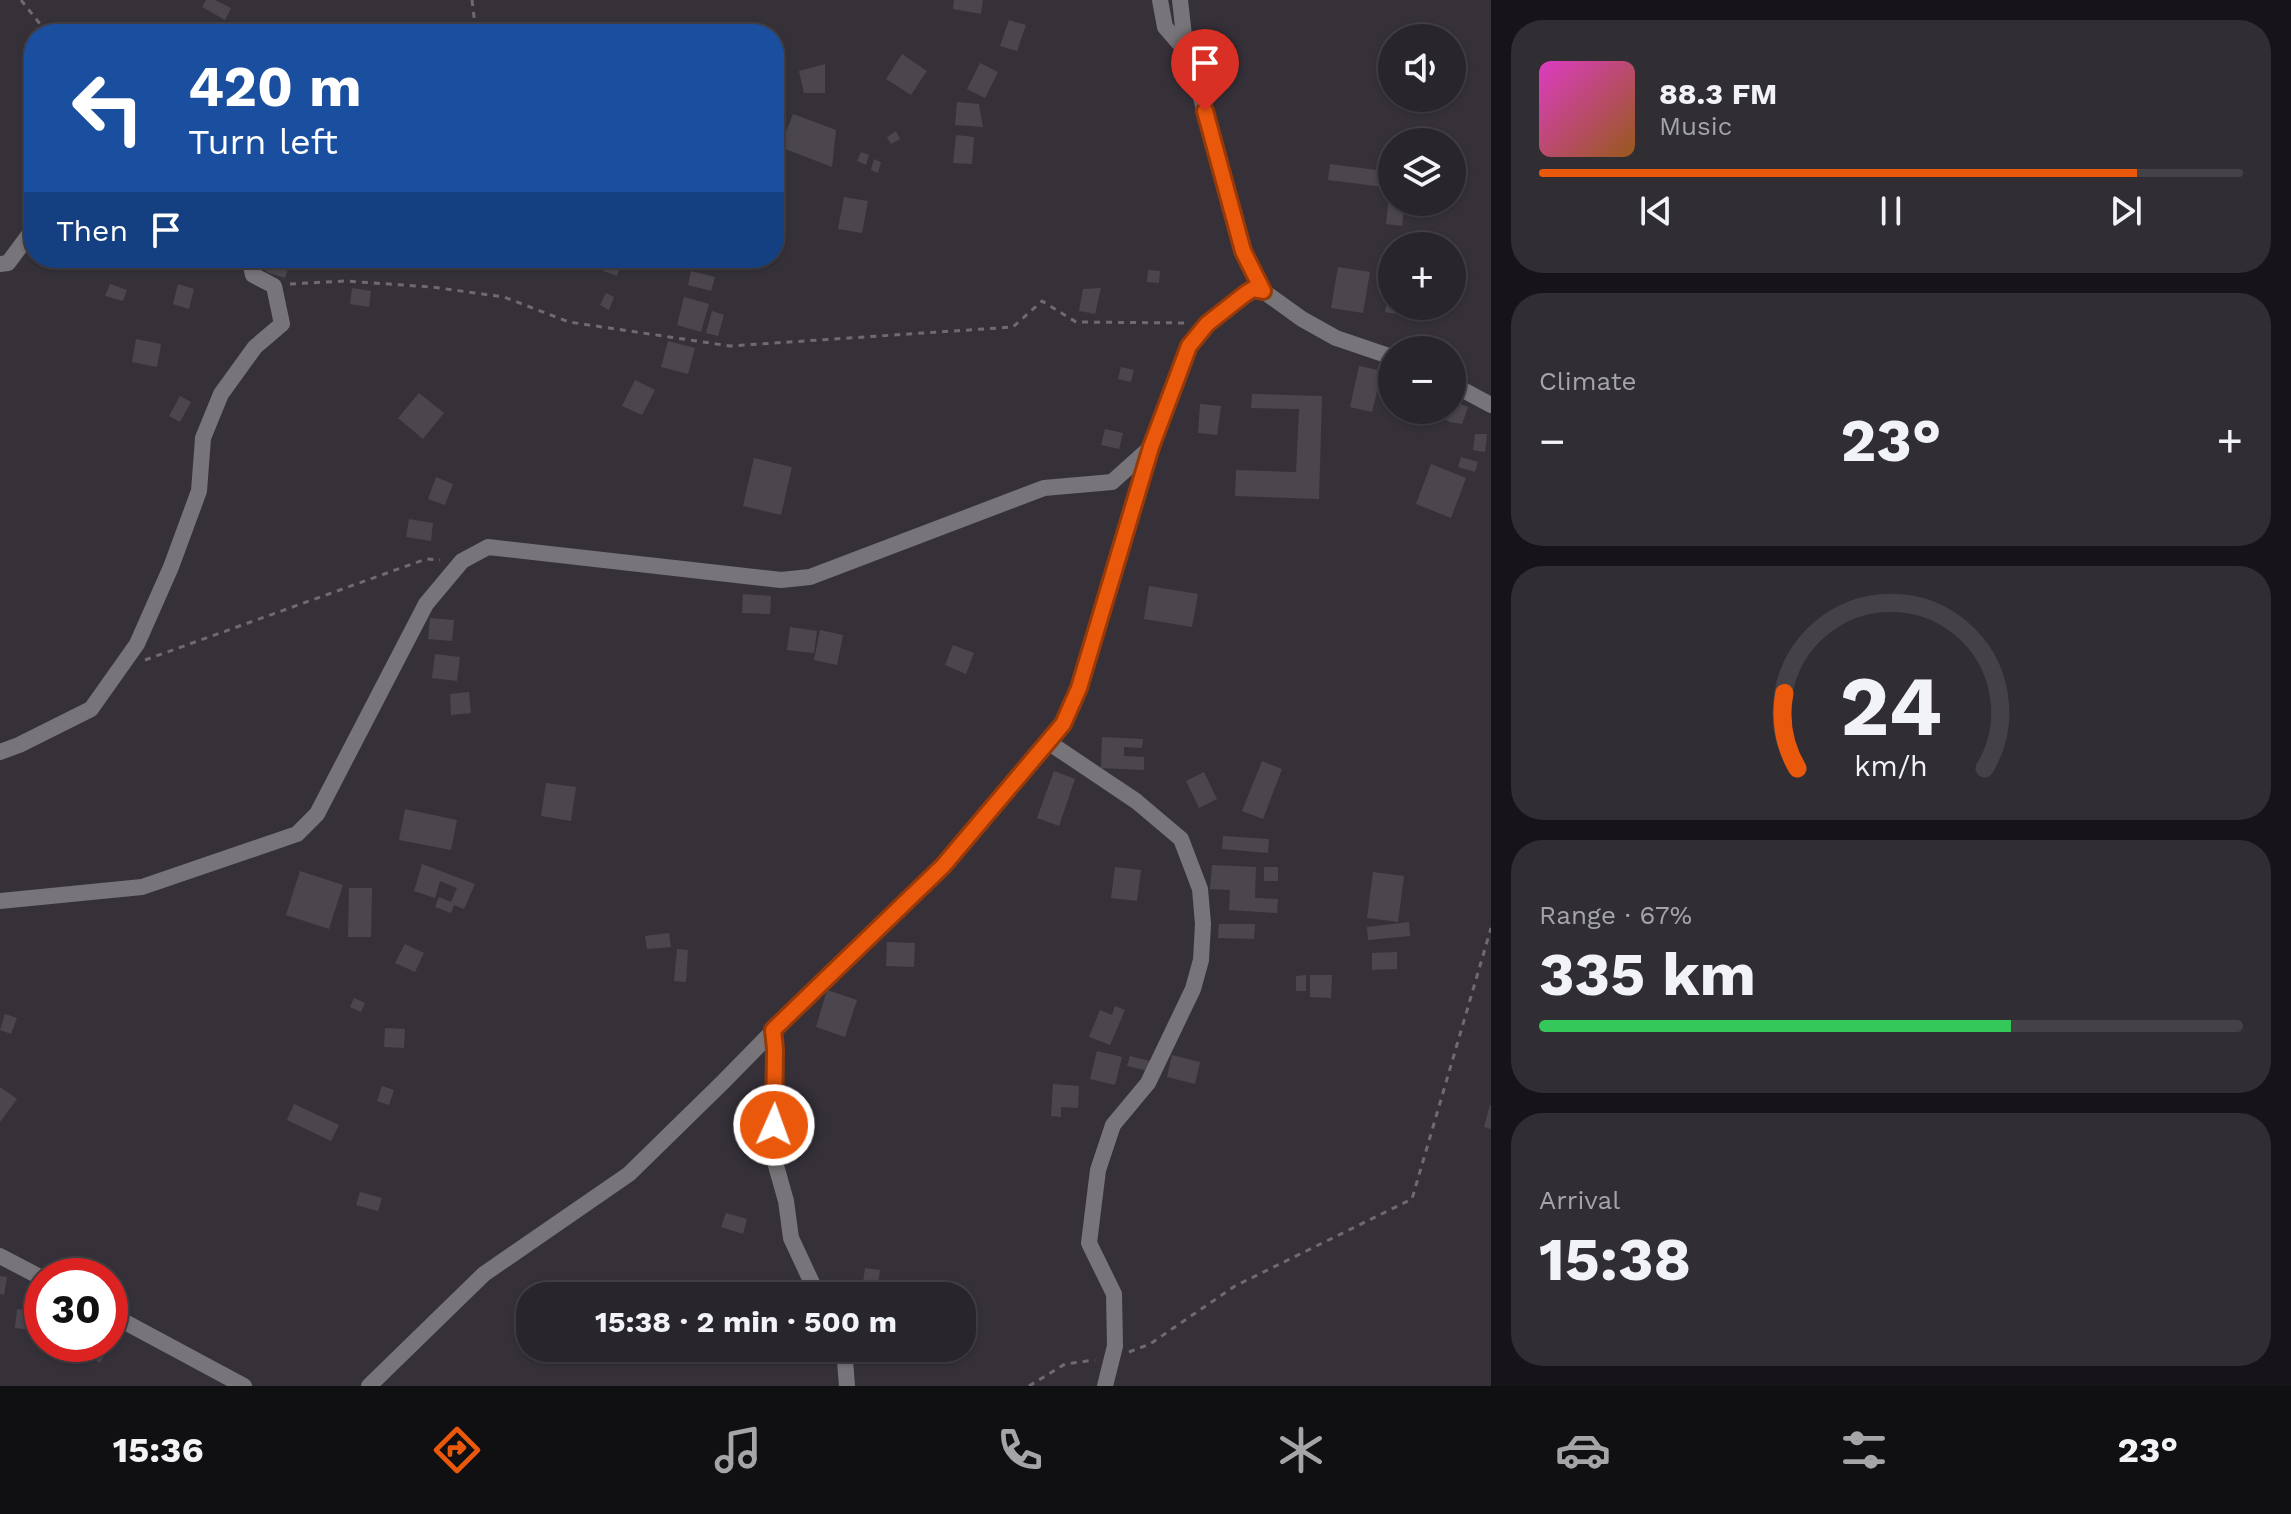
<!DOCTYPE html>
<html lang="en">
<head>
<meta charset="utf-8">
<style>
	body { margin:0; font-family:"Work Sans",sans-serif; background:#302d33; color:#f1f3f6; height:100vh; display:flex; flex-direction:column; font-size:30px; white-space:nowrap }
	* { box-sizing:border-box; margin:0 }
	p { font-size:26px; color:#a5a5a9 }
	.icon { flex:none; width:44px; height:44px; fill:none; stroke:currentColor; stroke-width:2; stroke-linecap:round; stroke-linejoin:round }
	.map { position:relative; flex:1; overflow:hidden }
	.panel { display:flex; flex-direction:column; gap:20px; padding:20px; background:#161418; width:800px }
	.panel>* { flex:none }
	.top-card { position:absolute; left:24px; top:24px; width:760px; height:244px; border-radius:32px; box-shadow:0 2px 6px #0004,0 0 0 2px #444247; background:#1a4fa0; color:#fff; overflow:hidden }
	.fabs { position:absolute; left:1378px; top:24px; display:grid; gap:16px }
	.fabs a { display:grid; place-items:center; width:88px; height:88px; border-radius:50%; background:#28252b; box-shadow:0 2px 6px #0004,0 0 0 2px #444247; font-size:40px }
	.speed { position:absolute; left:24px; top:1258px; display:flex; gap:16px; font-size:40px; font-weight:700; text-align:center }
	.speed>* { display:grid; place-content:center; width:104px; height:104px; border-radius:50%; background:#28252b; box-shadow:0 2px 6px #0004,0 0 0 2px #444247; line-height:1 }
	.speed .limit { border:12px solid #d22; background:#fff; color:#111 }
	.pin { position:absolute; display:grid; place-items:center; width:68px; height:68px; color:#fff; margin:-82px -34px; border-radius:50% 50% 50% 0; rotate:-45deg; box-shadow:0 0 8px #0007 }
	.pin .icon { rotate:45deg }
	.me { position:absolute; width:88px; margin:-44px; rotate:2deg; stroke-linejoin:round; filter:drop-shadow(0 0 6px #0008) }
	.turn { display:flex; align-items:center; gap:28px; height:168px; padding:0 32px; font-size:36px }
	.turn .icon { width:104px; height:104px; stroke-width:2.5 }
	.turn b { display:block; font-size:56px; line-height:68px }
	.then { display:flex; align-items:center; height:76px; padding:0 32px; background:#0003; gap:16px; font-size:30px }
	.big { font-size:60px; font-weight:700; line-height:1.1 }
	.panel .widget { flex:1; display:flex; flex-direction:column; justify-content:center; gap:12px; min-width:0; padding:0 28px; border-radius:32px; background:#302d33 }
	.panel .dial { align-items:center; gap:0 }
	.dial svg { height:208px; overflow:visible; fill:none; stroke:#444247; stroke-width:7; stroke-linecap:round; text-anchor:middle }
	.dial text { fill:#f1f3f6; stroke:none }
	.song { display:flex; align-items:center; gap:24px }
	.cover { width:96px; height:96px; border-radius:12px; background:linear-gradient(135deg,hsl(310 70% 55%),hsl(30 70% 35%)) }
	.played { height:8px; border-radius:4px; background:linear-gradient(90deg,#ea580c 85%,#444247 85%) }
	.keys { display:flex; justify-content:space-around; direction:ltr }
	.heat { display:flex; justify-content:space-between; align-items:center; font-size:44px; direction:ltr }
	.charge { height:12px; border-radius:6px; background:linear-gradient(90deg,#34c759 67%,#444247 0) }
	.trip { position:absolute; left:516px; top:1282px; width:460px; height:80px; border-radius:32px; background:#28252b; box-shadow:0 2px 6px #0004,0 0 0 2px #444247; font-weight:700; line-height:80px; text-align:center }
	.tabs { display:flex; height:128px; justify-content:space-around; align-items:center; background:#100f11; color:#a5a5a9 }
	.tabs .icon { width:56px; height:56px }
	.tabs .on { color:#ea580c }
	.tabs b { font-size:36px; color:#f1f3f6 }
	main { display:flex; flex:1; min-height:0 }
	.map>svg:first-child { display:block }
	.building { fill:#4b464e }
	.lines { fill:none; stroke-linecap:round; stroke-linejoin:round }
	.path { stroke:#6f6a71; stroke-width:3; stroke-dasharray:6 6; stroke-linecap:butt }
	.minor { stroke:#777579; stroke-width:16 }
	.route-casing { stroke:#983908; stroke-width:20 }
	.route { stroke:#ea580c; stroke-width:14 }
</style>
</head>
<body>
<main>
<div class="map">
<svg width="1491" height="1386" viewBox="0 0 1491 1386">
	<rect width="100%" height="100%" fill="#363139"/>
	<g class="building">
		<polygon points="206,0 215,0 231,8 225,20 202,7"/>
		<polygon points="954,0 983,0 981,14 953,9"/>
		<polygon points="1009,20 1026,25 1017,51 1000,46"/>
		<polygon points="902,54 927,71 911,95 886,79"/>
		<polygon points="980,63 998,72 985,98 967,89"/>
		<polygon points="825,64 825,93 804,93 799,71"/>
		<polygon points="957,102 979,104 983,127 955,125"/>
		<polygon points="793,114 836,130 832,167 780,147"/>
		<polygon points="896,131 900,139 891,144 887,137"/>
		<polygon points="956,135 974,137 972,164 953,163"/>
		<polygon points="861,152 869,155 866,165 857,161"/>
		<polygon points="874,159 881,162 878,173 871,170"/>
		<polygon points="1330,164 1392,172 1392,188 1328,180"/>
		<polygon points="1390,188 1392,202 1405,202 1402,226 1386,224"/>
		<polygon points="844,197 868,201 862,233 838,229"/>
		<polygon points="271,258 291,260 285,278 266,272"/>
		<polygon points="608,258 623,259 617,276 603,271"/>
		<polygon points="1338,267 1370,272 1363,313 1331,308"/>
		<polygon points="1148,270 1160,271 1159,283 1147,282"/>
		<polygon points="691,271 715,277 711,291 688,285"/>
		<polygon points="110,284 127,290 123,301 105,296"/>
		<polygon points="178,284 194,289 189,309 173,304"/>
		<polygon points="352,288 371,291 369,307 350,304"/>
		<polygon points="1101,288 1095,314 1079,311 1083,289"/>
		<polygon points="606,293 614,297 609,310 600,305"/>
		<polygon points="684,297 709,304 701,332 677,325"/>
		<polygon points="1388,297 1392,298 1392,306 1397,306 1395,314 1385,312"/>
		<polygon points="712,311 724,315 718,336 706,333"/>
		<polygon points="136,339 161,344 157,367 132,362"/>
		<polygon points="668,341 695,348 688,374 661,367"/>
		<polygon points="1359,366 1382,371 1372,412 1350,407"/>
		<polygon points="1121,367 1134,370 1131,382 1118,379"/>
		<polygon points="635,380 655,390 642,415 622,406"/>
		<polygon points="1452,392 1461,396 1458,403 1468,407 1462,424 1450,422 1428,410 1452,410"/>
		<polygon points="419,393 444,413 423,439 398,418"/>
		<polygon points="1252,394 1322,396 1319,499 1235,496 1236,470 1296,472 1299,409 1251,408"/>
		<polygon points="180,396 191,402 180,422 169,416"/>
		<polygon points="1200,404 1221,406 1217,435 1198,433"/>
		<polygon points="1105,429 1123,433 1119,449 1101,445"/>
		<polygon points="1475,434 1487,434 1485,452 1473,450"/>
		<polygon points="1461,457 1478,462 1475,472 1458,467"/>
		<polygon points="754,458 792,467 781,515 743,506"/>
		<polygon points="1431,464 1466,478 1451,518 1416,504"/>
		<polygon points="436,477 453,484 445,505 428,499"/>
		<polygon points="409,519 433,523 431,541 406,537"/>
		<polygon points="1149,586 1198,594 1192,627 1144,619"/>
		<polygon points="743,594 771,596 770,614 742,613"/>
		<polygon points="430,618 454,620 452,641 428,639"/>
		<polygon points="790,627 817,631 814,653 787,650"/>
		<polygon points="820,630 843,635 837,665 814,660"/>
		<polygon points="953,645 974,653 966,674 945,665"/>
		<polygon points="435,654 460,657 457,681 432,678"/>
		<polygon points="469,692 471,713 451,715 450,694"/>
		<polygon points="1102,737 1143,739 1142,748 1124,747 1124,756 1144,757 1144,770 1101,768"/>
		<polygon points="1262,761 1282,769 1263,819 1242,811"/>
		<polygon points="1054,771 1075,779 1059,826 1037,818"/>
		<polygon points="1204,772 1217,799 1199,808 1186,781"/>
		<polygon points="546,783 576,787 571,821 541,816"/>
		<polygon points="405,809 457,820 451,850 399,840"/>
		<polygon points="1223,836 1269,839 1268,853 1222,849"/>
		<polygon points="422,864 475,884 464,909 454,905 451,913 435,907 439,897 451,902 457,888 440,881 435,898 414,891"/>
		<polygon points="1212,865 1256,867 1255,898 1278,899 1277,913 1229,910 1230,890 1210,889"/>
		<polygon points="1115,867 1141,870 1137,901 1111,898"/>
		<rect x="1264" y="867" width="14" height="14"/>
		<polygon points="300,871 343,885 329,929 286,915"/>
		<polygon points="1373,872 1404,876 1398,922 1367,918"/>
		<polygon points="349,888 372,888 371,937 348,937"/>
		<polygon points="1409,922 1410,936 1368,940 1367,927"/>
		<polygon points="1219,924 1255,924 1254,939 1218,938"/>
		<polygon points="669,933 671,947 647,949 645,936"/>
		<polygon points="887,942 915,943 914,967 886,966"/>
		<polygon points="405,944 424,953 415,972 395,963"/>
		<polygon points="677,949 688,950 686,982 674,981"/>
		<polygon points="1397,952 1397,969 1372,970 1372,953"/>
		<polygon points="1306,975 1306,991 1296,991 1296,976"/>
		<polygon points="1310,975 1332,975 1331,998 1310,997"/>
		<polygon points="827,990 857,1000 845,1037 816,1027"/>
		<polygon points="354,998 365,1003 361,1012 350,1007"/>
		<polygon points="1115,1006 1125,1010 1110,1045 1089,1037 1100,1010 1112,1015"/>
		<polygon points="5,1014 17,1018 11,1034 0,1030"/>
		<polygon points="385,1028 405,1029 404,1048 384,1047"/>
		<polygon points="1097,1051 1122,1057 1115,1085 1090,1079"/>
		<polygon points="1172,1055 1200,1062 1195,1084 1167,1077"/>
		<polygon points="1130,1056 1150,1061 1148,1071 1127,1066"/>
		<polygon points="1053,1084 1079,1086 1078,1108 1061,1107 1061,1117 1051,1116"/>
		<polygon points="382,1086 394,1090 389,1105 377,1101"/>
		<polygon points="0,1087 17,1099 0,1122"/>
		<polygon points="294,1104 339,1125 331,1141 287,1120"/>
		<polygon points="1490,1105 1491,1105 1491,1129 1484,1127"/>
		<polygon points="360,1192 382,1198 378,1211 356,1205"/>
		<polygon points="726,1213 747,1219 743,1234 721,1227"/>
		<polygon points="865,1268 880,1270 877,1293 862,1290"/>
		<polygon points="0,1276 7,1277 4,1295 0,1294"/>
		<polygon points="17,1309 34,1312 32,1330 15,1328"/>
		<polygon points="91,1344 111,1344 100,1363 85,1354"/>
	</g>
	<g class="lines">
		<g class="path">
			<polyline points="21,0 48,34"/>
			<polyline points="472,0 476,34"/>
			<polyline points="290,284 345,281 432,287 504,297 569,322 730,346 1013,327 1042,301 1076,322 1188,323"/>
			<polyline points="145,660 426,559 440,560"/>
			<polyline points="1129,1352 1150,1344 1235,1286 1412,1199 1491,928"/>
			<polyline points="1029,1386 1065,1364 1095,1360"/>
		</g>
		<g class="minor">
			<polyline points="1160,0 1165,27 1185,50"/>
			<polyline points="0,264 8,263 34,228"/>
			<polyline points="1263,291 1302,319 1336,338 1392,357"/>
			<polyline points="1452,384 1491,405"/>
			<polyline points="1048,742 1136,801 1181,839 1200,889 1203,924 1201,960 1193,989 1148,1083 1113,1125 1098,1170 1089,1243 1114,1294 1115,1346 1105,1386"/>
			<polyline points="0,752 19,745 91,709 137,644 171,567 199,491 203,438 221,394 255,347 282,324 274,286 253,275 249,258"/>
			<polyline points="0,901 142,887 297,834 317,814 426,604 462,561 488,547 781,580 810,577 1044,488 1112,482 1150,448"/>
			<polyline points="773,1030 775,1049 773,1155 786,1201 791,1238 818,1296"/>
			<polyline points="0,1256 42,1278"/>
			<polyline points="110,1314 244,1386"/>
			<polyline points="844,1348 847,1386"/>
			<polyline points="369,1386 484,1274 629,1174 723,1082 827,976 943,866 1063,724 1079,688 1151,447 1189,346 1207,324 1245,294 1253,289 1263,291 1243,251 1184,36 1180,0"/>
		</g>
	</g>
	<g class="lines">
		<defs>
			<polyline id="route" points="774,1125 775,1049 773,1030 943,866 1063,724 1079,688 1151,447 1189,346 1207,324 1245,294 1253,289 1263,291 1243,251 1205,111"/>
		</defs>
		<use href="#route" class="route-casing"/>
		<use href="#route" class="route"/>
	</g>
</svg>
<div class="fabs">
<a><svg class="icon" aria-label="sound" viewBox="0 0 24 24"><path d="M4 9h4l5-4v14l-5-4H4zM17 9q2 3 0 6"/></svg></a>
<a><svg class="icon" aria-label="layers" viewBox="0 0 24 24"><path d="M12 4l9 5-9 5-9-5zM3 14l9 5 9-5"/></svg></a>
<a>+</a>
<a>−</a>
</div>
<div class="speed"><div class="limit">30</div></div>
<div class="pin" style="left:1205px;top:111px;background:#d93025"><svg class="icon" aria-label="arrive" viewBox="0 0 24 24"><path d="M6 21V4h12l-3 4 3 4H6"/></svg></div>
<svg class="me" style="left:774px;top:1125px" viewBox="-20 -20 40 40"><circle r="17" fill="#ea580c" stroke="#fff" stroke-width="3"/><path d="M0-11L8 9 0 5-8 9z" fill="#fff"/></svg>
<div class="trip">15:38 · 2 min · 500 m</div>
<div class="top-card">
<div class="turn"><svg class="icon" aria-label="left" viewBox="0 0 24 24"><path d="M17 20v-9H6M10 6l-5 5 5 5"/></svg><div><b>420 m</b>Turn left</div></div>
<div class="then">Then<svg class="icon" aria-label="arrive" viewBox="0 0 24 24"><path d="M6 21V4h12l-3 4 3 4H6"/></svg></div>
</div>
</div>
<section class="panel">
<div class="widget">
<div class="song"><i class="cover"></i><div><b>88.3 FM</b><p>Music</p></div></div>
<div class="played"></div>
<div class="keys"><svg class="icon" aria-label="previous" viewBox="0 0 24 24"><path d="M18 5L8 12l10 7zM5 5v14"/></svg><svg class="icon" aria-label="pause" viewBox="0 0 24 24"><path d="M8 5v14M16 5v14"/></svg><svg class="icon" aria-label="next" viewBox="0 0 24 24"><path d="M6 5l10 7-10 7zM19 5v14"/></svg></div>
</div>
<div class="widget"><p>Climate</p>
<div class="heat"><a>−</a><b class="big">23°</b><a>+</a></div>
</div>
<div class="widget dial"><svg viewBox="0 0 100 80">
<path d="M14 69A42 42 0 1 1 86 69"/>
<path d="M14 69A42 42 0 0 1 9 40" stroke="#ea580c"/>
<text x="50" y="56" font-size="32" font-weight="700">24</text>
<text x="50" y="72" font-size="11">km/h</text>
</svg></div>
<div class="widget"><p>Range · 67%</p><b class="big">335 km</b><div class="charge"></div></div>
<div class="widget"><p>Arrival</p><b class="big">15:38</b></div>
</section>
</main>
<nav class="tabs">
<b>15:36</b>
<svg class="icon on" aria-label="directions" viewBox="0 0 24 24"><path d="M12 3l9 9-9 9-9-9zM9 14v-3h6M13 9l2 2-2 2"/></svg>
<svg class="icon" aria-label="music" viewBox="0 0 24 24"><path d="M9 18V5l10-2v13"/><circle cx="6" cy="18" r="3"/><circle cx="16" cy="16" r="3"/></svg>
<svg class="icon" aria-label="phone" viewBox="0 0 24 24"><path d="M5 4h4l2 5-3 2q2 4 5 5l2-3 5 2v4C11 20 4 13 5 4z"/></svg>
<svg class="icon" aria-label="climate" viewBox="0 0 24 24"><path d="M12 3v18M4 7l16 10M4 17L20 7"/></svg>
<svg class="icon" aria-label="car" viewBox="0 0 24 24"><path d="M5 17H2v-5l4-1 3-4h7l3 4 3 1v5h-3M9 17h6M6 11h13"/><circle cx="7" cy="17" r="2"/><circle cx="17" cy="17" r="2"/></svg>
<svg class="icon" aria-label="filters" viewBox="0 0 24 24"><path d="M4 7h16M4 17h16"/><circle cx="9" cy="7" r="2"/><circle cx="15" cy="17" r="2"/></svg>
<b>23°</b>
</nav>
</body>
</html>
